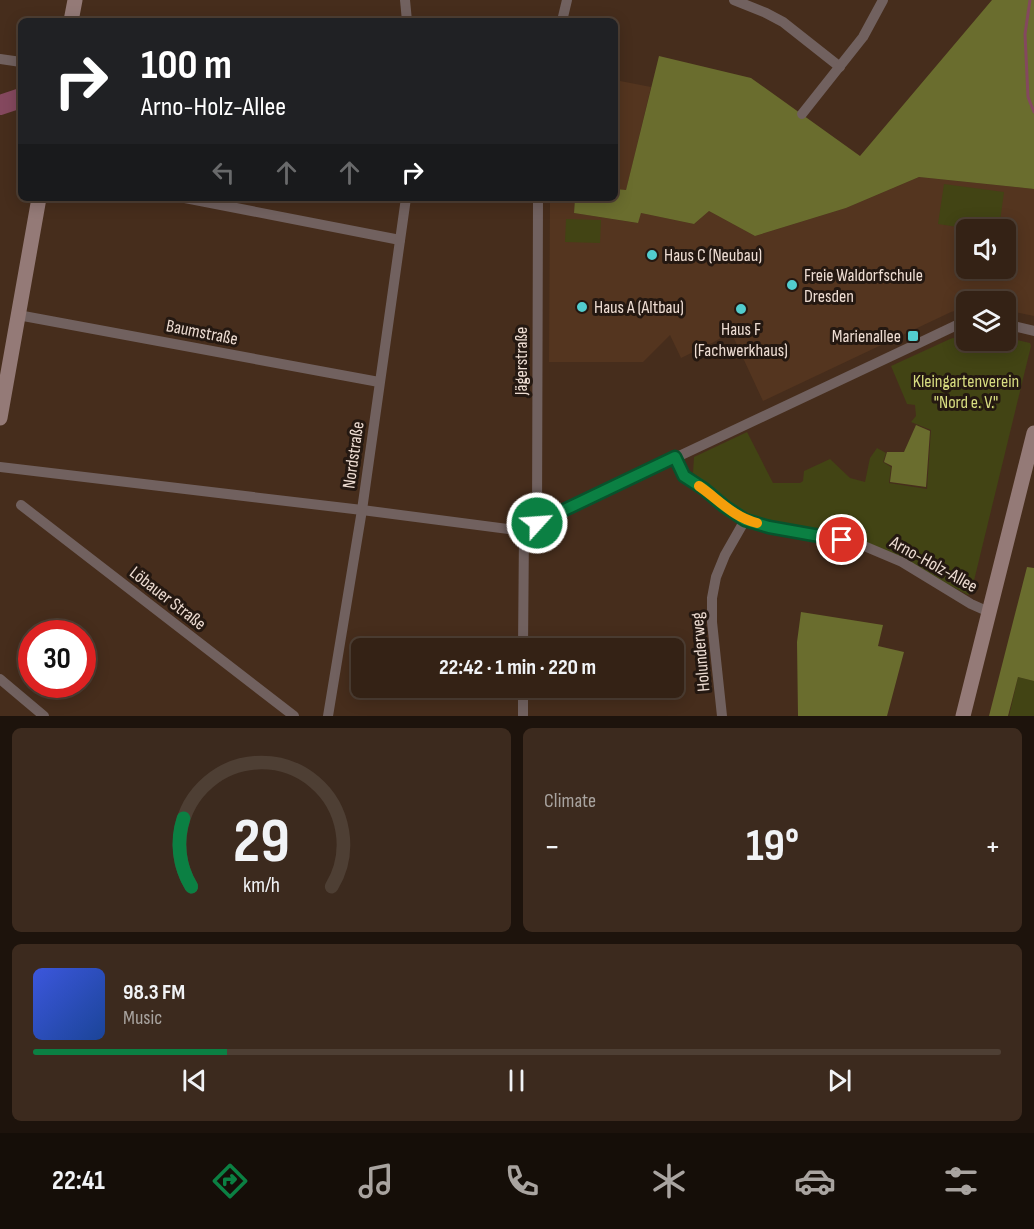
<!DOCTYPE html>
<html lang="en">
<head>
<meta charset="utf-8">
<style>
	body { margin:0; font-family:"Sofia Sans Condensed",sans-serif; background:#3c2a1e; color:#f1f3f6; height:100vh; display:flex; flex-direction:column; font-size:22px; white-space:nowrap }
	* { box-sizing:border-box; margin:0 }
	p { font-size:20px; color:#a9a4a0 }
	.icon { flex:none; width:33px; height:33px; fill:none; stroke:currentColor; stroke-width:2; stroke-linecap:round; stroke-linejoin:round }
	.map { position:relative; height:716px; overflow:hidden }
	.drawer { display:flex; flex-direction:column; gap:12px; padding:12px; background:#1d130c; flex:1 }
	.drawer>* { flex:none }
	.banner { position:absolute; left:18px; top:18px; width:600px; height:183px; border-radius:9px; box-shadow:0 3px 15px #0003,0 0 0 2px #4e3f34; background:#202124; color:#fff; overflow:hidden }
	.fabs { position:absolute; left:956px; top:219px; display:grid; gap:12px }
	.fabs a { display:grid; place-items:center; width:60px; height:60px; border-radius:9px; background:#342215; box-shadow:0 3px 15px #0003,0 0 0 2px #4e3f34; font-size:30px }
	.speed { position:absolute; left:18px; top:620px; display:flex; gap:12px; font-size:30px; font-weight:700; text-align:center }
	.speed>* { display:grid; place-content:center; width:78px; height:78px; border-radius:50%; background:#342215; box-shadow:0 3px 15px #0003,0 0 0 2px #4e3f34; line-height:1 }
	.speed .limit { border:9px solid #d22; background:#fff; color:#111 }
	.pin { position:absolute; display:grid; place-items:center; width:51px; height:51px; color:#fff; margin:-26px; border:3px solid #fff; border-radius:50%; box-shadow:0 2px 6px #0007 }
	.me { position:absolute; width:66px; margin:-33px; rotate:64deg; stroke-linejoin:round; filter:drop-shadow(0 0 4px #0008) }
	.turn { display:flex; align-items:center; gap:21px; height:126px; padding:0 24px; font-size:27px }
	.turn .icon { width:78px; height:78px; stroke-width:2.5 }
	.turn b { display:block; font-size:42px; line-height:51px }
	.lanes { display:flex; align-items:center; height:57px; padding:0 24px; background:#0003; justify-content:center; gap:30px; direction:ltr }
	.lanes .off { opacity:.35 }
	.big { font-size:45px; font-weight:700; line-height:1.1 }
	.drawer .card { flex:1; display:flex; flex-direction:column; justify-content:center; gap:9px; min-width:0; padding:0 21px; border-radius:9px; background:#3c2a1e }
	.drawer .dial { align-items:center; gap:0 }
	.dial svg { height:156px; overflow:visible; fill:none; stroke:#4e3f34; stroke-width:7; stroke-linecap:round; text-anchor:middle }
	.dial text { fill:#f1f3f6; stroke:none }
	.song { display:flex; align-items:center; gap:18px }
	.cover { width:72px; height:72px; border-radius:9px; background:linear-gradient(135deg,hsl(230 70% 55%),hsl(220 70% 35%)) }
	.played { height:6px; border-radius:3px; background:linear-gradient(90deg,#0b8043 20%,#4e3f34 20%) }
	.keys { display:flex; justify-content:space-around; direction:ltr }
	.heat { display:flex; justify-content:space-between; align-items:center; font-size:33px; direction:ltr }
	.drawer .tiles { flex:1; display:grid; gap:12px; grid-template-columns:1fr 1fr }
	.card:last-child { grid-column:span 2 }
	.trip { position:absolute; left:351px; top:638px; width:333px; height:60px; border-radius:9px; background:#342215; box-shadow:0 3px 15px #0003,0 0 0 2px #4e3f34; font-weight:700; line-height:60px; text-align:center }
	.menu { display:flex; height:96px; justify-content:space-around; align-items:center; background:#150e08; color:#a9a4a0 }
	.menu .icon { width:42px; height:42px }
	.menu .selected { color:#0b8043 }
	.menu b { font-size:27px; color:#f1f3f6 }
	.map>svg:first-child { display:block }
	.built { fill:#54351f; fill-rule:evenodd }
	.green { fill:#424414 }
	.forest { fill:#6a6d2e }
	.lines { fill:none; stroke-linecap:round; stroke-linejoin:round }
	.stream { stroke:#84485e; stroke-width:3 }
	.river { stroke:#84485e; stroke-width:20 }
	.street { stroke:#71615f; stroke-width:10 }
	.secondary { stroke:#947a77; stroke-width:15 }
	.route-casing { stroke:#07532c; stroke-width:15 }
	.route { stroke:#0b8043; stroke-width:10 }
	.slow { stroke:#f59e0b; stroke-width:10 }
	.poi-dot { fill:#52cdce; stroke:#241811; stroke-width:2 }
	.labels { text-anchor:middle; stroke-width:6; stroke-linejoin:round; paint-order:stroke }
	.poi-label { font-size:18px; fill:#eeddd3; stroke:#241811; text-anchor:start }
	.street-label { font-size:18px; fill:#eeddd3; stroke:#241811 }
	.park-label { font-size:18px; fill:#d7dc80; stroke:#241811 }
</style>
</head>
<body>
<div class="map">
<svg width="1034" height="716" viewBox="0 0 1034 716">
	<rect width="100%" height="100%" fill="#462d1c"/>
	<g class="built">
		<polygon points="615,80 651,87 626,191 615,189"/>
		<path d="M919 177 1034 189V316L1005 310V302H966V308L951 312 763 401 731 332 714 342 681 358 670 335 643 362H549L550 198H575L574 213 637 223 641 213 694 224 709 211 755 236 846 208ZM966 230H1005V268H966Z"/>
	</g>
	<g class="green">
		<polygon points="944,184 1004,192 999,229 971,229 938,224"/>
		<polygon points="566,219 601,220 600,243 565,242"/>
		<polygon points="966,334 966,340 1005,340 1005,337 1030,343 1031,346 971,593 968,595 858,538 829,532 770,522 748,514 733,504 693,473 694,457 747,432 773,483 800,483 803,481 804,471 830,459 850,478 865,482 870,458 877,448 886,453 883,462 891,467 889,483 927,489 931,430 911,422 916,416 915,405 907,404 891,366 950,339"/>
		<polygon points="1018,677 1034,681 1034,716 1009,716"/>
	</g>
	<g class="forest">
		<polygon points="992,0 1034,0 1034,189 919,177 846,208 755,236 709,211 694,224 641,213 638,223 574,213 575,198 615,198 615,189 626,190 659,56 751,78 860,156"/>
		<polygon points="916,425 930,431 926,487 890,482 892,466 884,462 887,452 904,452"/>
		<polygon points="1027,567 1034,568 1034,681 1018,677 1008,716 989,716"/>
		<polygon points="801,612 883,625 878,646 904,652 887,716 798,716 797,642"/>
	</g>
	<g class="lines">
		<polyline class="stream" points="1030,0 1025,34 1028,97 1034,112"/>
		<polyline class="river" points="0,105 21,98"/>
		<g class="street">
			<polyline points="405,0 407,21"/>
			<polyline points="734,0 766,13 783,22 840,67"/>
			<polyline points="562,21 567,0"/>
			<polyline points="0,59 21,62"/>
			<polyline points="802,114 863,37 883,0"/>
			<polyline points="185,198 400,240"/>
			<polyline points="18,315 379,382"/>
			<polyline points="1005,324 1034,331"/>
			<polyline points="675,457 684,476 704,489 724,506 745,520 769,527 857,543 902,562 971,604 989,612"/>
			<polyline points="0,467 362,510 524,531 537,523 919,343 959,324 966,323"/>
			<polyline points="21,505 294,716"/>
			<polyline points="537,523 538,198"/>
			<polyline points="523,648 524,531"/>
			<polyline points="0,679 44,716"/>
			<polyline points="328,716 362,510 406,198"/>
			<polyline points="523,716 523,687"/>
			<polyline points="722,716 712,622 712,598 716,577 725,555 745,520"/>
		</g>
		<g class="secondary">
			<polyline points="71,21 75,0"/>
			<polyline points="0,418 39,198"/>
			<polyline points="963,716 1034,433"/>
		</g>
	</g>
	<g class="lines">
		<defs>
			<polyline id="route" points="537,523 675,457 684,476 704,489 724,506 745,520 769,527 842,540"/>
		</defs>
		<use href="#route" class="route-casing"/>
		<use href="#route" class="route"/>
		<path class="slow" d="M699 486C718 499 733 517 757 523"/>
	</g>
	<g class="poi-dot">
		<circle cx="652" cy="255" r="6"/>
		<circle cx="792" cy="285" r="6"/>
		<circle cx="582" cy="307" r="6"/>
		<circle cx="741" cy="309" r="6"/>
		<rect x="907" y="330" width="12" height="12" rx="3"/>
	</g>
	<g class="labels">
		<g class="poi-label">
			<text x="664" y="261">Haus C (Neubau)</text>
			<text x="804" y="281">Freie Waldorfschule<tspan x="804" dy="21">Dresden</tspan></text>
			<text x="594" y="313">Haus A (Altbau)</text>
			<text x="741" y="335" text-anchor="middle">Haus F<tspan x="741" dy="21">(Fachwerkhaus)</tspan></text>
			<text x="901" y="342" text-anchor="end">Marienallee</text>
		</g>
		<g class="street-label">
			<text transform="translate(202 332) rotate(11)" y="6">Baumstraße</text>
			<text transform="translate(521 361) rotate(-90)" y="6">Jägerstraße</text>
			<text transform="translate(353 455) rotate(-82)" y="6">Nordstraße</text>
			<text transform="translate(934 564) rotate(29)" y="6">Arno-Holz-Allee</text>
			<text transform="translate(168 598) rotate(38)" y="6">Löbauer Straße</text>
			<text transform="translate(700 652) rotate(-95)" y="6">Holunderweg</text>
		</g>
		<g class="park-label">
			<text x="966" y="387">Kleingartenverein<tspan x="966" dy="21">"Nord e. V."</tspan></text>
		</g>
	</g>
</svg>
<div class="fabs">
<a><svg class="icon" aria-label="sound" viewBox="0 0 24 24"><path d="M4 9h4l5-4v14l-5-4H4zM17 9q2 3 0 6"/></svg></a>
<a><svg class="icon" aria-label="layers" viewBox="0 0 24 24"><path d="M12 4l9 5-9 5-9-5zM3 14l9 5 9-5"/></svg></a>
</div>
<div class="speed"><div class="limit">30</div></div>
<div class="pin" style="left:842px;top:540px;background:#d93025"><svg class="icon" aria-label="arrive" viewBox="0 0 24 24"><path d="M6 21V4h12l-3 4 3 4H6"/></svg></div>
<svg class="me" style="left:537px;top:523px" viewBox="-20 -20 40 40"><circle r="17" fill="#0b8043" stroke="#fff" stroke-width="3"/><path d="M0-11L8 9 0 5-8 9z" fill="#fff"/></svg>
<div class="trip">22:42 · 1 min · 220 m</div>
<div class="banner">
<div class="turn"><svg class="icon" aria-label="right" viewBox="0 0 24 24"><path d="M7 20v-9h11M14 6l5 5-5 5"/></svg><div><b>100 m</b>Arno-Holz-Allee</div></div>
<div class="lanes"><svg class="icon off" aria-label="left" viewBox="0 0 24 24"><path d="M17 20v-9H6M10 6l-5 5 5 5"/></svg><svg class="icon off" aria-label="ahead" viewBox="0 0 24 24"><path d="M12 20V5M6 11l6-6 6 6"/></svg><svg class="icon off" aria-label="ahead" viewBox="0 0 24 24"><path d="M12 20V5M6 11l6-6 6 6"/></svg><svg class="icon" aria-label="right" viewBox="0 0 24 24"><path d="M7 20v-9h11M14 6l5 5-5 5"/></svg></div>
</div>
</div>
<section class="drawer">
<div class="tiles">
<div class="card dial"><svg viewBox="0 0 100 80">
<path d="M14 69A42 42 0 1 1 86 69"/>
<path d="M14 69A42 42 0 0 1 10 34" stroke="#0b8043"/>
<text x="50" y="56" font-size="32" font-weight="700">29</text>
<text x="50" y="72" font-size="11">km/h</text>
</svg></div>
<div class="card"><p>Climate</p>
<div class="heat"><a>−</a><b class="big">19°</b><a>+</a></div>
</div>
<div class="card">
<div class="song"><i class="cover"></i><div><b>98.3 FM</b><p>Music</p></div></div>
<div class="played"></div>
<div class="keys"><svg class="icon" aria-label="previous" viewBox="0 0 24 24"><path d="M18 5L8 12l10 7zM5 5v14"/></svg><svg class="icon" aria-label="pause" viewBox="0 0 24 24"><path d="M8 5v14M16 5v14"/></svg><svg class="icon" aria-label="next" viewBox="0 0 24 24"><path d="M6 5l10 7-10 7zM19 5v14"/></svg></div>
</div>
</div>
</section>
<nav class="menu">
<b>22:41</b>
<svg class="icon selected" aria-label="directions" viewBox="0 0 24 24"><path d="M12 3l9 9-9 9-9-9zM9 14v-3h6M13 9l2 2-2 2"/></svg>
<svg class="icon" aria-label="music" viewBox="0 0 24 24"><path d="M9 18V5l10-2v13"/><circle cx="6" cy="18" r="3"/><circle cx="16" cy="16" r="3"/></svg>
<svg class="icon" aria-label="phone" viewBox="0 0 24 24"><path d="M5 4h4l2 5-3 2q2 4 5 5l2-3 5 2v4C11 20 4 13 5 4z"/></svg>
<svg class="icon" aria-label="climate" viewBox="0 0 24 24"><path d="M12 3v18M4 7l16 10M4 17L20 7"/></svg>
<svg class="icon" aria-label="car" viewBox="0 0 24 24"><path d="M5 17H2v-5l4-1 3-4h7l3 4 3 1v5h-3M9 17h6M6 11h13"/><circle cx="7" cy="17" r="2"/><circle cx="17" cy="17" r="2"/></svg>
<svg class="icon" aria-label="filters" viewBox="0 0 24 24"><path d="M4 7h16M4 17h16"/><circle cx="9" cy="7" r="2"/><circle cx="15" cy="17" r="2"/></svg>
</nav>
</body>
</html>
